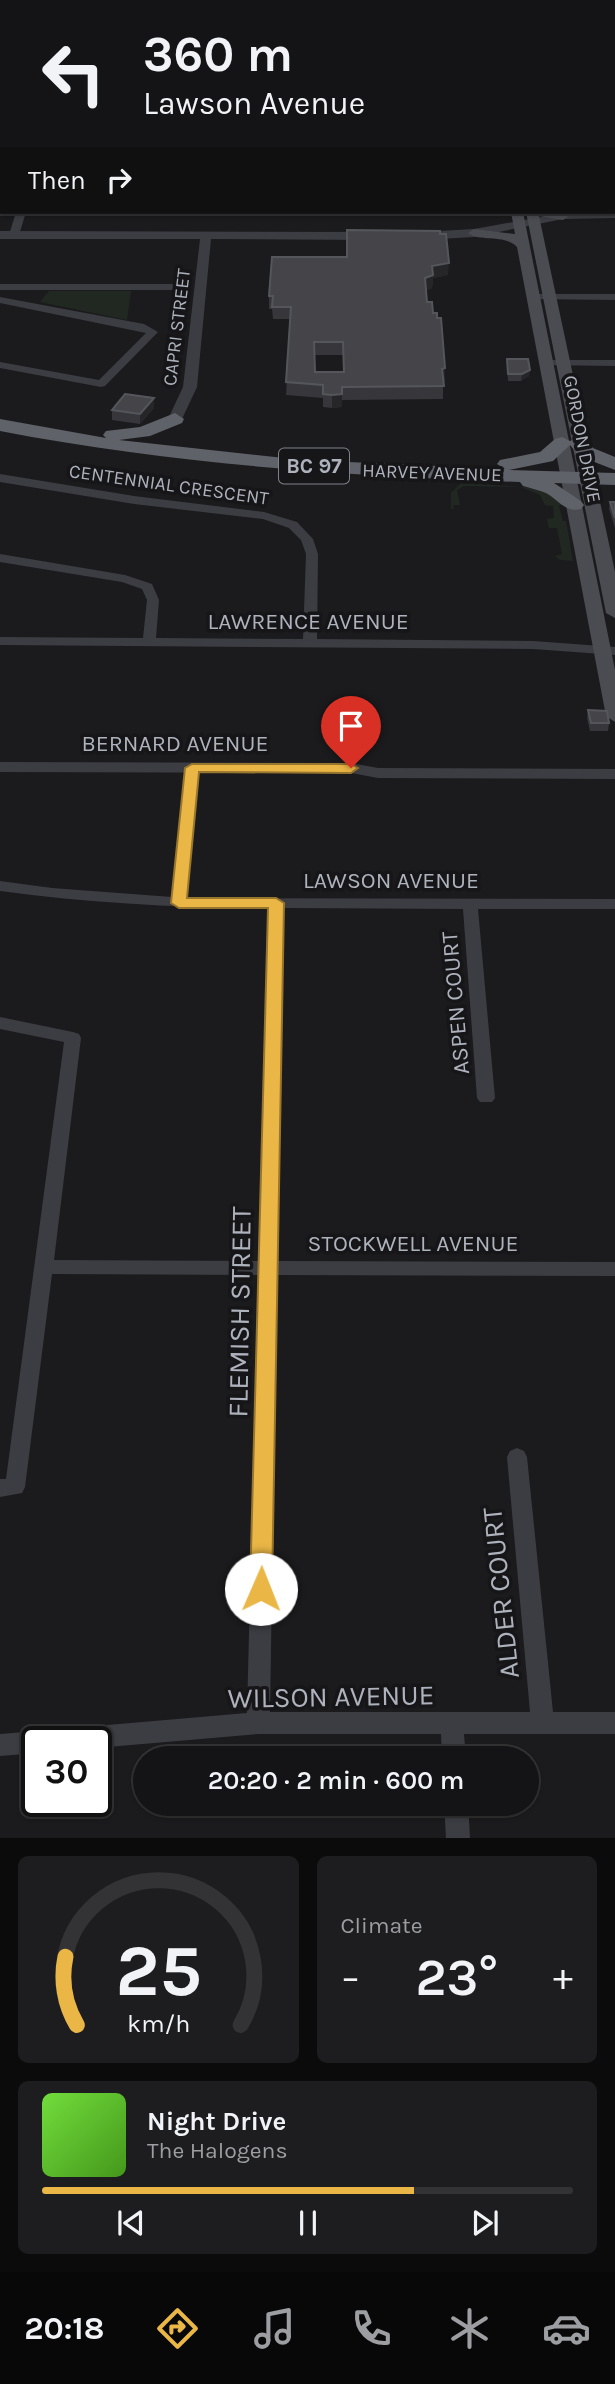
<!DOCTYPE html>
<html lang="en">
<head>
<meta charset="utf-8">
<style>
	body { margin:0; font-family:Karla,sans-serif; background:#1d1d1f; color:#f1f3f6; height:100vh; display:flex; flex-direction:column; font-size:26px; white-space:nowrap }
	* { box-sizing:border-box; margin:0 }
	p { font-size:23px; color:#9d9ea1 }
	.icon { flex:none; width:38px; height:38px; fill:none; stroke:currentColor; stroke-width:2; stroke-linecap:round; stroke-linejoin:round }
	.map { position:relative; height:1838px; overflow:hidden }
	.side { display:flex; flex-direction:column; gap:18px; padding:18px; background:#0b0b0c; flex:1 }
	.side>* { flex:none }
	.guide { position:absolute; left:0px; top:0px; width:616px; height:214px; box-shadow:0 2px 5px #0004,0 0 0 2px #333335; background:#141416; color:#f1f3f6; overflow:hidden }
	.speed { position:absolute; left:21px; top:1726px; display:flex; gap:14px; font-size:35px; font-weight:700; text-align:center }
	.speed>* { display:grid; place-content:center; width:91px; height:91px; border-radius:50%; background:#141416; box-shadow:0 2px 5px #0004,0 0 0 2px #333335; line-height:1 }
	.speed .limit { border:4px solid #111; border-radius:10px; background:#fff; color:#111 }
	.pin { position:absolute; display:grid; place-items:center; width:60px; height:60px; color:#fff; margin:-72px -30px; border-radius:50% 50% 50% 0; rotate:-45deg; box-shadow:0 0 7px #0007 }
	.pin .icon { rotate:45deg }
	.me { position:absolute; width:77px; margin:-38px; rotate:1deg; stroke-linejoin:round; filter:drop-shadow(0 0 5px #0008) }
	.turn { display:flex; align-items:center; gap:24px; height:147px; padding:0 28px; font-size:32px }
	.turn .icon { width:91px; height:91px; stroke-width:2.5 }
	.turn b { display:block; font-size:49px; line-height:60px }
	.then { display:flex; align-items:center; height:66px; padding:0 28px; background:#0003; gap:14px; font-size:26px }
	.big { font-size:52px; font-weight:600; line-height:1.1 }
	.side .widget { flex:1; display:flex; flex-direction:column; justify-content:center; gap:10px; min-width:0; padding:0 24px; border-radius:10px; background:#1d1d1f }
	.side .dial { align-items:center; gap:0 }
	.dial svg { height:182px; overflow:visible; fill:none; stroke:#333335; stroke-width:7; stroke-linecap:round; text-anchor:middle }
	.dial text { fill:#f1f3f6; stroke:none }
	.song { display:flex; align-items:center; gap:21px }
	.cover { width:84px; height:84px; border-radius:10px; background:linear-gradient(135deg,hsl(100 70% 55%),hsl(100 70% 35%)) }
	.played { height:7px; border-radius:4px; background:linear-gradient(90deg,#eab645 70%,#333335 70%) }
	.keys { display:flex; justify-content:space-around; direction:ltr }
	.heat { display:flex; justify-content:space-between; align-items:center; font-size:38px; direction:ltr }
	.side .tiles { flex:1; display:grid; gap:18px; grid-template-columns:1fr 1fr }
	.widget:last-child { grid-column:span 2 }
	.trip { position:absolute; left:133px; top:1746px; width:406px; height:70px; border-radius:35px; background:#141416; box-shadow:0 2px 5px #0004,0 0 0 2px #333335; font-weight:600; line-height:70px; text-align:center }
	.tab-bar { display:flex; height:112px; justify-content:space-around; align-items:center; background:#080809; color:#9d9ea1 }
	.tab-bar .icon { width:49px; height:49px }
	.tab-bar .selected { color:#eab645 }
	.tab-bar b { font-size:32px; color:#f1f3f6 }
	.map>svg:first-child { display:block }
	.green { fill:#212822 }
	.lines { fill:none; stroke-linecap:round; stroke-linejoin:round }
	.minor { fill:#3c3d42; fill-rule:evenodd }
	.tertiary { fill:#3c3d42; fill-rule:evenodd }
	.secondary { fill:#4a4c52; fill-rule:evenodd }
	.trunk { fill:#60626a; fill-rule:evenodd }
	.wall { fill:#37373b; fill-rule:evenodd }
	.shaded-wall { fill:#262629 }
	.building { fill:#444449; stroke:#54565b; stroke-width:2; fill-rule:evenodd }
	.route { fill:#eab645; stroke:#98762d; stroke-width:2 }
	.labels { text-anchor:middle; stroke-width:7; stroke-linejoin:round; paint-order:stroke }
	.far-street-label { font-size:19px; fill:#aeb2bc; stroke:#161618 }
	.shield { fill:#161618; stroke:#80838b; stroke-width:2 }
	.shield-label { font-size:21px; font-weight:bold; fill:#aeb2bc }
	.street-label { font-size:23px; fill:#aeb2bc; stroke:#161618 }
	.near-street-label { font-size:28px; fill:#aeb2bc; stroke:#161618 }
</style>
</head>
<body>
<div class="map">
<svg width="615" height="1838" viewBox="0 0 615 1838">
	<rect width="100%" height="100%" fill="#1b1b1d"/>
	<g class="green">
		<polygon points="49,291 131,291 127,320 40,302"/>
		<polygon points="461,483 541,488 562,504 559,506 563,521 566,521 573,561 560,560 555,556 562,554 557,528 549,528 547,519 554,518 553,506 545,505 540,495 521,487 464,486 457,490 460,505 453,505 454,509 451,509 451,493"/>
	</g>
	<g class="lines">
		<g class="minor">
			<polygon points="67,0 75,0 66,2"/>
			<polygon points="206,0 214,0 205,2"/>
			<rect x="614" y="13" width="1" height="4"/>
			<rect x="0" y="32" width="2" height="4"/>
			<rect x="0" y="109" width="2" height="6"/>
			<polygon points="16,212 26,212 19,235 14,238 9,235"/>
			<polygon points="0,284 187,284 192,287 187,290 0,290"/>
			<polygon points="533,294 615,294 615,300 529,299 528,297"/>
			<polygon points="0,297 144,324 158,332 105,386 101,387 0,368 0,362 99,380 146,333 0,303"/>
			<polygon points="547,360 615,360 615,366 543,365 543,361"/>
			<polygon points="0,474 134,496 264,512 297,522 313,539 318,554 317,639 533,641 615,647 615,655 533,649 0,645 0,637 143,638 147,600 142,589 122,582 0,562 0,554 125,575 152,584 159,600 156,638 303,639 306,554 301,540 289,528 263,519 134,504 0,482"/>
			<path d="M192 764 199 768 187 898 615 899V909H478L495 1098 492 1102H480L477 1098 463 909 284 908 278 1261 615 1262V1276L277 1275 270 1712H530L507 1457 510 1451 517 1448 524 1451 527 1457 553 1712H615V1734H464L466 1759H442L441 1734H258L96 1748V1741H37V1753L0 1756V1734L37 1731 42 1733 49 1730 247 1713 258 1275 52 1274 25 1487 22 1493 0 1497V1479H6L64 1042 0 1029V1017L73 1032 79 1034 81 1038 54 1260 259 1261 268 908C178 908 89 903 0 891V881L52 888 172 897 185 768Z"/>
			<polygon points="444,1804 468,1804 470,1838 446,1838"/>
		</g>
		<g class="tertiary">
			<polygon points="615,212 615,218 563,219 474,237 422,240 416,236 422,232 474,229 563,213"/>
			<polygon points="0,231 371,232 377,236 371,240 211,239 197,387 182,419 175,423 168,419 183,387 200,239 0,239"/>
			<polygon points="0,762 351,763 378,768 615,769 615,779 378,778 351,773 0,772"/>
		</g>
		<g class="secondary">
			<polygon points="481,0 491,0 492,2 482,2"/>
			<rect x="614" y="60" width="1" height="6"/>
			<rect x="0" y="74" width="2" height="6"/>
			<path d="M511 212H523L615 670V722L606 716 517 247C502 233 481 243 468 233L474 229 515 234Z"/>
			<polygon points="526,212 560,212 569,216 563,220 539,216 615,572 615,618 606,613"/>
		</g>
		<path class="trunk" d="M175 413 184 419 182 423 150 436 119 440 303 460 505 469 497 464 500 460 540 452 555 439 562 437 570 441 579 437 586 439 593 448 615 457V470L579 456 570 445 553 461 509 470 615 473V485L554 483 581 501 584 505 581 509C565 513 559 500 546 493 539 490 530 488 523 486L520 482C345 476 172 464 0 431V419L106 438 103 435 106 431 140 427Z"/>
	</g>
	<g class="wall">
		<path d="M448 275 433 278 432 288 426 290 427 302 433 313 445 368V381H443V399L342 400V407L332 408 323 407V398L286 395 290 319H273L272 309H269V296ZM314 355H343L344 372H315Z"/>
		<polygon points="507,359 530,370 529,376 521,381 508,381"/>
		<polygon points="154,398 154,408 140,424 112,420 112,410"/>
		<polygon points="610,502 615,502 615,528 609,509"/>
		<polygon points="588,710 609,723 608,731 590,731 587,718"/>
	</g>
	<g class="shaded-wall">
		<polygon points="449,263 448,275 433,278 432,288 425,291 425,278 432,266"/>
		<polygon points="445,368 445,381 442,382 442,369"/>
		<polygon points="530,370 529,376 521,381 522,374"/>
		<polygon points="342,394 342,407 332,408 332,395"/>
		<polygon points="154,398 154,408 140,424 140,414"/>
	</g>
	<g class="building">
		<path d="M347 230 440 231V234H446L449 263 432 266 433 275 425 278 427 302H432L433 313H437V318H441L445 368 442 369 444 386 342 387V394L332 395 323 394V385L286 382 291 307H272L273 296H269L272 257H347ZM314 342H343L344 372H315Z"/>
		<polygon points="507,359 528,359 530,370 522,374 508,374"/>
		<polygon points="125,394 154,398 140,414 112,410"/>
		<polygon points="610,502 615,502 615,518"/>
		<polygon points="588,710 607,711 609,723 591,723"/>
	</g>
	<polygon class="route" points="192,764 351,764 358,768 351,773 199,772 187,898 276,898 284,903 272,1589 269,1596 261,1599 253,1596 250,1589 268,908 179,908 171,903 185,768"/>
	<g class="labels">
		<g class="far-street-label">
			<text transform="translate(176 327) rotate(-83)" y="7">CAPRI STREET</text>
			<text transform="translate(583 439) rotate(79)" y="7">GORDON DRIVE</text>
			<text transform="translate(432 472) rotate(2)" y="7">HARVEY AVENUE</text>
			<text transform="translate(169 484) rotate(8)" y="7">CENTENNIAL CRESCENT</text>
		</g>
		<rect class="shield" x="279" y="448.5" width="70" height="35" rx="5"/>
		<g class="shield-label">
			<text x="314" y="473">BC 97</text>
		</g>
		<g class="street-label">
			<text x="308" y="629">LAWRENCE AVENUE</text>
			<text x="175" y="751">BERNARD AVENUE</text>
			<text x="391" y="888">LAWSON AVENUE</text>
			<text transform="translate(455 1003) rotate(-95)" y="8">ASPEN COURT</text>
			<text x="413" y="1251">STOCKWELL AVENUE</text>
		</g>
		<g class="near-street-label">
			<text transform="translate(239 1312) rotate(-89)" y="10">FLEMISH STREET</text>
			<text transform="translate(500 1593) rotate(-96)" y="10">ALDER COURT</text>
			<text transform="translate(331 1696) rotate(-1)" y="10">WILSON AVENUE</text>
		</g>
	</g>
</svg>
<div class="speed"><div class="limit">30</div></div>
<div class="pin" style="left:351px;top:768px;background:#d93025"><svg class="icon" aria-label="arrive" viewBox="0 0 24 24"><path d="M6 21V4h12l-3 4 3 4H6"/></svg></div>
<svg class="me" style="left:261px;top:1589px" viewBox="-20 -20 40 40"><circle r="19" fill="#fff"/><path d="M0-13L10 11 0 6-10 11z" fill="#eab645"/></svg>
<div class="trip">20:20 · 2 min · 600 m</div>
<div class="guide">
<div class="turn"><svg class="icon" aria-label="left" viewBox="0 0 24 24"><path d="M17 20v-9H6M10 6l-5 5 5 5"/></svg><div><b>360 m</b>Lawson Avenue</div></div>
<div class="then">Then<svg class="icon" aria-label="right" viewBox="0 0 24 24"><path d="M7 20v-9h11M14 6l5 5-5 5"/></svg></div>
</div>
</div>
<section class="side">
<div class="tiles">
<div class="widget dial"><svg viewBox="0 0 100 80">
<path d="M14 69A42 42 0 1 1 86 69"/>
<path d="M14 69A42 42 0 0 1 9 39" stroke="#eab645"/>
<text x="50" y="56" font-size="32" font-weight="700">25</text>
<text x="50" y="72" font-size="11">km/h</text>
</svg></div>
<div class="widget"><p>Climate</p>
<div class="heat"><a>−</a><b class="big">23°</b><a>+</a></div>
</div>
<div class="widget">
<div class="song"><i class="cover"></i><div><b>Night Drive</b><p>The Halogens</p></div></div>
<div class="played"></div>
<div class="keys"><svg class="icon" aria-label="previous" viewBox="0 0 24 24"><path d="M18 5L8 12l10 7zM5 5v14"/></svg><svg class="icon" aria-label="pause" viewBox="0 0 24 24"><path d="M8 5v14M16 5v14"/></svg><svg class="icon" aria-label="next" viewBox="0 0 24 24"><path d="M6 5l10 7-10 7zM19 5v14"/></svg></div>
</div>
</div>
</section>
<nav class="tab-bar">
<b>20:18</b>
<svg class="icon selected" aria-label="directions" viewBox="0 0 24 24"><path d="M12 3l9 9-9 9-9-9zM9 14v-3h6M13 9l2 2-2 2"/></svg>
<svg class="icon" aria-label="music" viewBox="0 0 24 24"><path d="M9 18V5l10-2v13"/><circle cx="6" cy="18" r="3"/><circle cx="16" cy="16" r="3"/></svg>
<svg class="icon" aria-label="phone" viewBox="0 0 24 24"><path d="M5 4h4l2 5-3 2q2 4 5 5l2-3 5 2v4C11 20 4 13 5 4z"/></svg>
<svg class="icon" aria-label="climate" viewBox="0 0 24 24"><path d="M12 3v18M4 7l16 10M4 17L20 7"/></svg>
<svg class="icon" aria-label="car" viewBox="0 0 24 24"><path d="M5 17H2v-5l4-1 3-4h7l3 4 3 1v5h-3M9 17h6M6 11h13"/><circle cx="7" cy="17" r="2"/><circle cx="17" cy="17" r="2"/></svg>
</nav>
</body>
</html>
